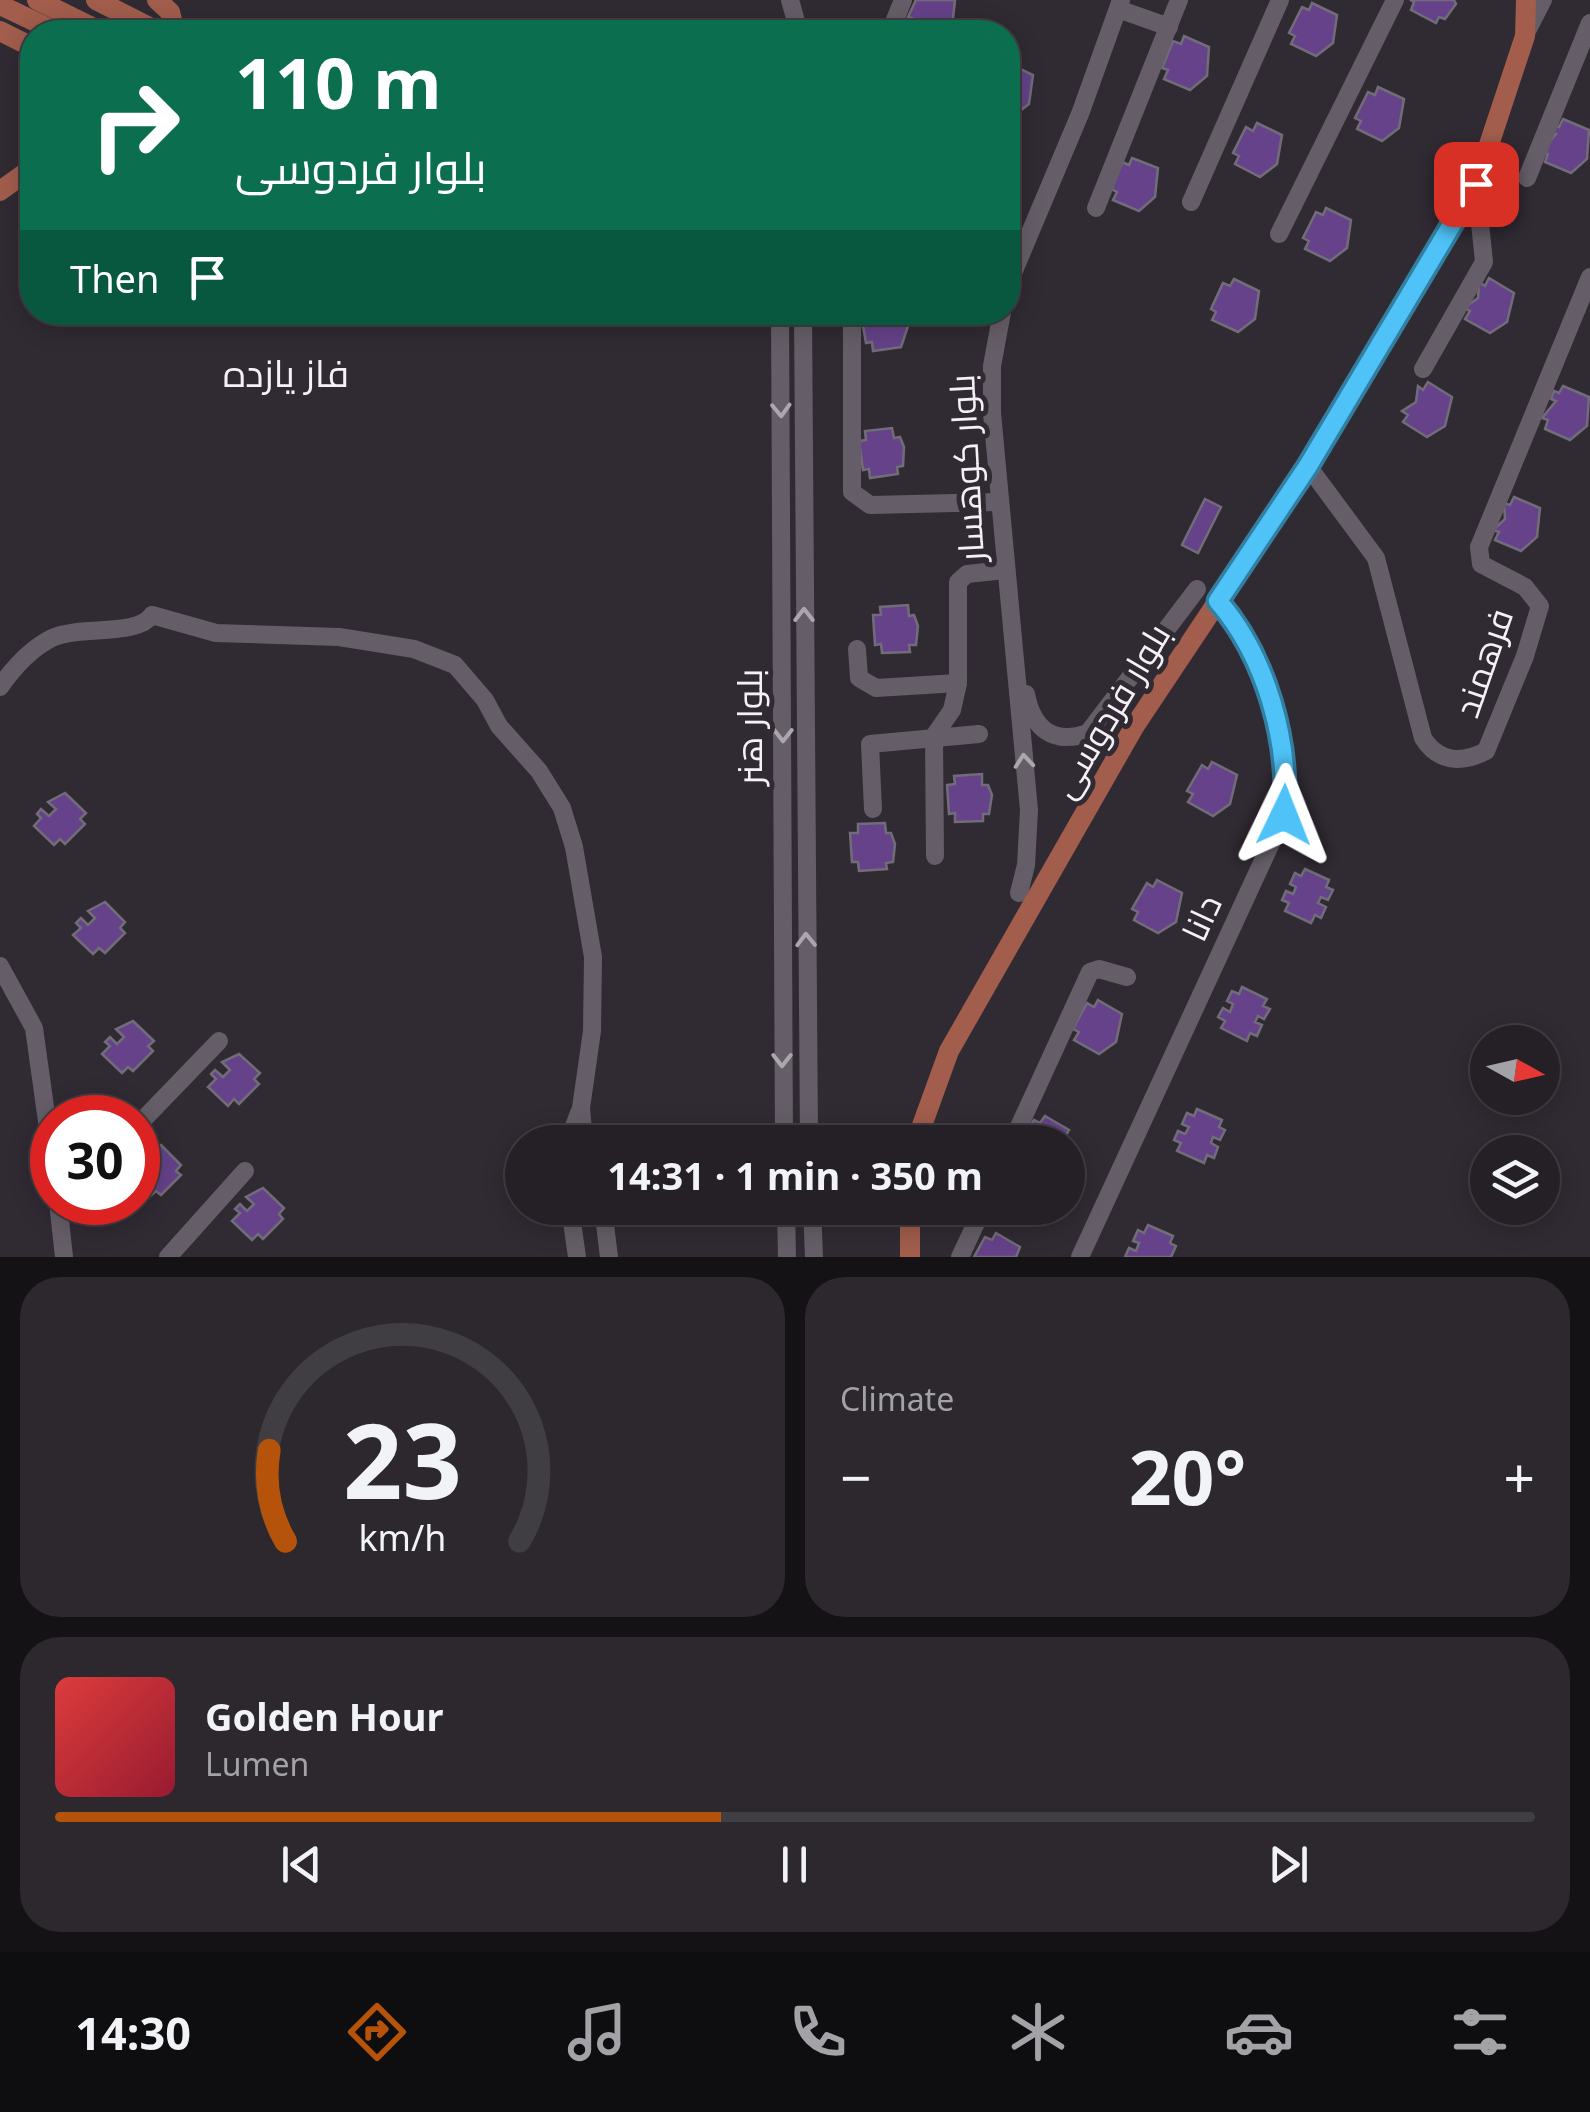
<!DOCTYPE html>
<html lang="en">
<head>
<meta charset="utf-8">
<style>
	body { margin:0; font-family:"Noto Sans",Cairo,sans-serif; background:#2c282e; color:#f1f3f6; height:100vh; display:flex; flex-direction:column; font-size:38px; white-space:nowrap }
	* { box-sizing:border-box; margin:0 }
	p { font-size:32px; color:#a3a3a7 }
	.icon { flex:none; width:55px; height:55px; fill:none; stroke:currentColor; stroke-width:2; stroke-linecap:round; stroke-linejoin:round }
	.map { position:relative; height:1257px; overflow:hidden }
	.side { display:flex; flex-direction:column; gap:20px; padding:20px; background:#141215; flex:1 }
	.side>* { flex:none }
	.hud { position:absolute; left:20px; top:20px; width:1000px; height:305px; border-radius:40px; box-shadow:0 5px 25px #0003,0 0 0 2px #413e43; background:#0b6e4f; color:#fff; overflow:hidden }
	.needle { width:65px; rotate:98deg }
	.buttons { position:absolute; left:1470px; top:1025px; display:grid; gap:20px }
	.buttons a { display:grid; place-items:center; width:90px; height:90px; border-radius:50%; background:#242026; box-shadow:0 5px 25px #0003,0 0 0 2px #413e43; font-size:50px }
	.speed { position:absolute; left:30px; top:1095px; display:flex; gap:20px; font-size:50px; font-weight:700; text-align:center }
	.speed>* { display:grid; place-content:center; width:130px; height:130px; border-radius:50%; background:#242026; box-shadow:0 5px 25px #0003,0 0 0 2px #413e43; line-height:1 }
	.speed .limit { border:15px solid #d22; background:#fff; color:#111 }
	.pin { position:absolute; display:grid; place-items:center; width:85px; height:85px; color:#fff; margin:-42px; border-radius:20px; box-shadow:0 5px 15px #0006 }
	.me { position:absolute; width:110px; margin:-55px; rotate:2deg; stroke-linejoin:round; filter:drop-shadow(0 0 8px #0008) }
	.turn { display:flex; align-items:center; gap:35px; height:210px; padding:0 50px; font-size:45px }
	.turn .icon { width:130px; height:130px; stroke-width:2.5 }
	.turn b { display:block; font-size:70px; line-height:85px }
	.then { display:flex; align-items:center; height:95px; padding:0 50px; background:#0003; gap:20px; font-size:38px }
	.big { font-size:75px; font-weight:700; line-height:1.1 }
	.side .tile { flex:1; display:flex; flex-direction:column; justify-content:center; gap:15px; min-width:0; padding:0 35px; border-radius:40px; background:#2c282e }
	.side .dial { align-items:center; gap:0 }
	.dial svg { height:260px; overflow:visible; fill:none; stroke:#413e43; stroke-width:7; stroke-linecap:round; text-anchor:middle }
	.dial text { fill:#f1f3f6; stroke:none }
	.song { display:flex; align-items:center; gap:30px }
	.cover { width:120px; height:120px; border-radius:15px; background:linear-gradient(135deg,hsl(0 70% 55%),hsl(350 70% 35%)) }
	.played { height:10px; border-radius:5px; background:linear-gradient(90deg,#b45309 45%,#413e43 45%) }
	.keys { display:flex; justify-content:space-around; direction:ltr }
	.heat { display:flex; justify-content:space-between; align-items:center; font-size:55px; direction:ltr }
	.side .tiles { flex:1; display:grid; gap:20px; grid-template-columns:1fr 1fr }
	.tile:last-child { grid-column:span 2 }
	.trip { position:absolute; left:505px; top:1125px; width:580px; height:100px; border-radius:50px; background:#242026; box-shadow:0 5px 25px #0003,0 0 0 2px #413e43; font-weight:700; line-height:100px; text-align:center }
	.menu { display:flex; height:160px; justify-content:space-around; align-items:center; background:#0e0d0f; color:#a3a3a7 }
	.menu .icon { width:70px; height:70px }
	.menu .current { color:#b45309 }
	.menu b { font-size:45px; color:#f1f3f6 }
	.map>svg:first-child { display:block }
	.building { fill:#654289; stroke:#716d78; stroke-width:2.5 }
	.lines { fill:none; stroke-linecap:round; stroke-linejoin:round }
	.minor { stroke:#655e68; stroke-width:18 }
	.major { stroke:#a25d4c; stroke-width:20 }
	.oneway { stroke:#aca7af }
	.route-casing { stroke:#337fa1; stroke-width:25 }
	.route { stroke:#4fc3f7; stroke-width:18 }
	.labels { text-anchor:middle; stroke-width:10; stroke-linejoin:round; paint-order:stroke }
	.street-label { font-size:35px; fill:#f4f0f6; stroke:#302a33 }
	.neighbourhood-label { font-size:38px; fill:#f4f0f6; stroke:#302a33 }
</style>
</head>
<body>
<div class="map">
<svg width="1590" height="1257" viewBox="0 0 1590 1257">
	<rect width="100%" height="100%" fill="#302a33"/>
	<g class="building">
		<polygon points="916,0 955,0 952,27 946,32 921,32 910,27 914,19 908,17"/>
		<polygon points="1410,0 1454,0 1456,4 1445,19 1439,17 1436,23 1411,10 1414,2"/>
		<polygon points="1312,3 1337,15 1333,43 1316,56 1291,44 1295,36 1289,33 1302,7 1309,10"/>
		<polygon points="1184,36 1209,47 1207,76 1190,90 1164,79 1168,70 1162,68 1173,41 1181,44"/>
		<polygon points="1008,63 1033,75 1029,104 1012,117 1008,114"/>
		<polygon points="1378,87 1404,99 1399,128 1382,141 1357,129 1361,121 1355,118 1368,92 1375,95"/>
		<polygon points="1563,119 1589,130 1587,159 1571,173 1545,162 1548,154 1542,151 1556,134 1550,132 1553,124 1559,127"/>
		<polygon points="1257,123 1282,135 1277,164 1260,177 1235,164 1239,156 1233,153 1246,127 1253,131"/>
		<polygon points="1132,158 1158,168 1155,197 1139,211 1113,200 1117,192 1111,189 1122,162 1129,165"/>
		<polygon points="1326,208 1351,220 1347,248 1330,261 1305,249 1309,241 1303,238 1316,212 1323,215"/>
		<polygon points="1489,278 1514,293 1507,322 1490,333 1465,319 1470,311 1464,308 1478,298 1479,282 1485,286"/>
		<polygon points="1234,279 1259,291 1255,319 1238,332 1212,320 1216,312 1211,309 1223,283 1230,286"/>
		<polygon points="903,312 908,326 901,347 873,351 872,342 866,343 861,314"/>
		<polygon points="1428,382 1452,397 1445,426 1427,437 1403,422 1408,415 1402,411 1416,402 1418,386 1423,390"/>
		<polygon points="1563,386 1589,397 1587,426 1570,440 1545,429 1548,420 1542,418 1556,401 1551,399 1554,391 1559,393"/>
		<polygon points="892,428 894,438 900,437 904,447 903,466 897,467 898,474 870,478 869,469 863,470 859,441 866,440 865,431"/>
		<polygon points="1514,497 1540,508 1537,537 1521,551 1495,540 1499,532 1493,530 1505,519 1504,503 1510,505"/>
		<polygon points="1205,499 1221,507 1198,553 1182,545"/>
		<polygon points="908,605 909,616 914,615 918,626 916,645 909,645 910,652 882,653 881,644 875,645 873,615 881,615 880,607"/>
		<polygon points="1212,762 1237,775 1230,804 1213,816 1188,802 1193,794 1187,791 1202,765 1208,769"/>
		<polygon points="982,774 982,785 988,785 992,795 989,814 983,814 983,821 955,822 955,813 949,814 947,785 955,784 954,776"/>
		<polygon points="65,793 86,813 80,819 85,824 65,844 60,839 54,845 34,826 41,818 37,814 41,809 49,816 56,809 48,802"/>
		<polygon points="885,823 886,833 891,833 895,844 893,862 886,863 887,869 859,871 858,862 852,862 850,833 858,833 858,824"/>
		<polygon points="1305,869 1329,880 1326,887 1333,890 1328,900 1321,897 1318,903 1326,907 1321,918 1315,915 1311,923 1285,911 1289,903 1282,900 1286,891 1293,894 1296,887 1290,884 1295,873 1301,876"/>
		<polygon points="1157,880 1182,893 1176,922 1158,933 1134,920 1138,912 1132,909 1147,883 1153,887"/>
		<polygon points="105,902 125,922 120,928 125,933 105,953 99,948 93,954 73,935 81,928 76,923 81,918 88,925 95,918 88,911"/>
		<polygon points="1242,987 1267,999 1263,1006 1270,1009 1264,1019 1258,1016 1255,1022 1262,1025 1257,1036 1250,1033 1247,1041 1221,1028 1225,1021 1218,1017 1223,1008 1230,1012 1233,1004 1227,1001 1232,991 1239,994"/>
		<polygon points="1098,1000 1122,1014 1116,1042 1099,1054 1074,1040 1079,1032 1073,1029 1087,1003 1094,1007"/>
		<polygon points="133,1021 154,1041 148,1046 153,1051 133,1071 128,1067 122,1073 102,1054 110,1046 105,1042 110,1037 117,1044 124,1037 116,1029"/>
		<polygon points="239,1054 260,1073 254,1079 259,1084 239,1104 234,1099 228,1106 208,1087 216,1079 211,1074 215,1070 223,1077 230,1070 222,1062"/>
		<polygon points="1197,1109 1222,1120 1219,1127 1225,1130 1220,1140 1213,1137 1211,1143 1218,1147 1214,1158 1207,1155 1204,1163 1177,1151 1181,1143 1174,1140 1178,1131 1185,1134 1189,1127 1182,1124 1187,1113 1194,1116"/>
		<polygon points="1045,1116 1069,1130 1064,1139 1068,1142 1068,1144 1021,1142 1034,1120 1040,1123"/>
		<polygon points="161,1145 181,1165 176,1171 181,1175 161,1195 156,1191 149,1197 138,1186 138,1161 145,1168 151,1161 144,1154"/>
		<polygon points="263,1188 284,1208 279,1214 283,1219 263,1239 258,1234 252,1240 232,1221 240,1213 235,1209 240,1204 247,1211 254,1204 246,1197"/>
		<polygon points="1148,1225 1173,1236 1170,1243 1176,1246 1171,1257 1125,1257 1129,1248 1136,1251 1139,1243 1133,1241 1138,1230 1144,1233"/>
		<polygon points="996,1233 1020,1247 1016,1257 974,1257 985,1237 992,1240"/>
	</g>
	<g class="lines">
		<g class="minor">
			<polyline points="790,0 799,32"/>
			<polyline points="1118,9 1169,27"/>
			<polyline points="890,32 903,0"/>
			<polyline points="1525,35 1543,0"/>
			<polyline points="1527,178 1590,23"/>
			<polyline points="1191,202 1280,0"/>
			<polyline points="1096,208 1179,0"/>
			<polyline points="1279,234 1395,0"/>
			<polyline points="1008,285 1080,114 1121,0"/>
			<polyline points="780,312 784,1142"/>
			<polyline points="803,312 809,1142"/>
			<polyline points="852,312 852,492 870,505 998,502"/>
			<polyline points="1002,312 992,366 992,413 1029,810 1026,865 1019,893"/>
			<polyline points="1423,369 1484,262 1476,184"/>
			<path d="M1308 466 1376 558 1423 738C1438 762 1461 764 1486 751L1525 656 1540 606 1525 587 1481 564 1479 547 1590 277"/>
			<polyline points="857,649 859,678 876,688 958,683"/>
			<path d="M0 687C14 667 30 649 52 638 79 625 137 637 152 615L216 633 339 637 414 649 455 665 485 700 499 726 539 771 562 808 574 847 593 957 592 1031 581 1108 584 1142"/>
			<path d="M1026 694C1033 730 1054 745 1088 733L1197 589"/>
			<polyline points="873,809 870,744 979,734"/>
			<polyline points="935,856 934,736 952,710 958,683 958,582 967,574 1005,570"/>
			<polyline points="0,966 34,1028 52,1157"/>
			<polyline points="138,1125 219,1041"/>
			<polyline points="568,1142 579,1113"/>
			<polyline points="1012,1142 1090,972 1099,969 1127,977"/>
			<polyline points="58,1202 64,1257"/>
			<polyline points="570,1208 577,1257"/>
			<polyline points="603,1208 609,1257"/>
			<polyline points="786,1208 787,1257"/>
			<polyline points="812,1208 814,1257"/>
			<polyline points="168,1257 245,1171"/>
			<polyline points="960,1257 983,1208"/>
			<path d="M1080 1257 1284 815C1290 742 1266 657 1218 601"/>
		</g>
		<g class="major">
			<polyline points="37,0 102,32"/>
			<polyline points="96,0 159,32"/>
			<polyline points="157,0 170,12 175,32"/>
			<polyline points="0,5 57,32"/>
			<polyline points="0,31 32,47"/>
			<polyline points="0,191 32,168"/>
			<polyline points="916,1142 949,1051 1134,727 1308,466 1476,184 1525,36 1526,0"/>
			<polyline points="910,1208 910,1257"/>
		</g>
	</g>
	<defs><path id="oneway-chevron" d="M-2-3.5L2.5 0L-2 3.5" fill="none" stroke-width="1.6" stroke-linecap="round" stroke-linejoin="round" transform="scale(2.5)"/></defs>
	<g class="oneway">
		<use href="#oneway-chevron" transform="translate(781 410) rotate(88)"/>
		<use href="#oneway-chevron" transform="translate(804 615) rotate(-90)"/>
		<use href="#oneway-chevron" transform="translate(783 735) rotate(90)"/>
		<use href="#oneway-chevron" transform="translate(1024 761) rotate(-95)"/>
		<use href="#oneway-chevron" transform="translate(806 940) rotate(-91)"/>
		<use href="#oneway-chevron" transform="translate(782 1060) rotate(90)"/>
	</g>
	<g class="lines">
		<defs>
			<path id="route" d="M1284 815C1290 741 1266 657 1218 601L1308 466 1476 184"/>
		</defs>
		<use href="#route" class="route-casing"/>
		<use href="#route" class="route"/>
	</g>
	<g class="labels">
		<g class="street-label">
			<text transform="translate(967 468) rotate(-93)" y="12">بلوار کوهسار</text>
			<text transform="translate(1484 663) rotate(-71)" y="12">فرهمند</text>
			<text transform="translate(1111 711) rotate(-59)" y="12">بلوار فردوسی</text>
			<text transform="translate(750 727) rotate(-90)" y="12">بلوار هنر</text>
			<text transform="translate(1202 918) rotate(-65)" y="12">دانا</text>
		</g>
		<g class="neighbourhood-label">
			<text x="286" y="387">فاز یازده</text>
		</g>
	</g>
</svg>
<div class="buttons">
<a><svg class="needle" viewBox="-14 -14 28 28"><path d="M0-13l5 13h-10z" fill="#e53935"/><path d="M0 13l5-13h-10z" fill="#a3a3a7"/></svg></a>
<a><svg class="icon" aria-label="layers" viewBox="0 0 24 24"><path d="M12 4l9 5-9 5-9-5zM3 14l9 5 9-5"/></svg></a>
</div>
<div class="speed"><div class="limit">30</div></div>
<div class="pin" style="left:1476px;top:184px;background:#d93025"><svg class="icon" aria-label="arrive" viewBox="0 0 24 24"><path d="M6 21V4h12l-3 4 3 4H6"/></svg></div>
<svg class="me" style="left:1284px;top:815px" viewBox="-20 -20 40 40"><path d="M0-17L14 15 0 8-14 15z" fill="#4fc3f7" stroke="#fff" stroke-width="4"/></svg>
<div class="trip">14:31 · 1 min · 350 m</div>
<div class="hud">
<div class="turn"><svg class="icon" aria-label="right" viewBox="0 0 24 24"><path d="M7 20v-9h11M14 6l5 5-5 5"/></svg><div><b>110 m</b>بلوار فردوسی</div></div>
<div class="then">Then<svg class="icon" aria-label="arrive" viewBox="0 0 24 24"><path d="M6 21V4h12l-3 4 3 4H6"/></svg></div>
</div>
</div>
<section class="side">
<div class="tiles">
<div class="tile dial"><svg viewBox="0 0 100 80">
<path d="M14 69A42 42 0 1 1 86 69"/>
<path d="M14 69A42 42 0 0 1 9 41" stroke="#b45309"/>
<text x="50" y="56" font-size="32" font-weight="700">23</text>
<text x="50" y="72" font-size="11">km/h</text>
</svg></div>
<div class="tile"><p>Climate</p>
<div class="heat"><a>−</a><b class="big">20°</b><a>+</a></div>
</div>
<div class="tile">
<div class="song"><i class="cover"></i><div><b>Golden Hour</b><p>Lumen</p></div></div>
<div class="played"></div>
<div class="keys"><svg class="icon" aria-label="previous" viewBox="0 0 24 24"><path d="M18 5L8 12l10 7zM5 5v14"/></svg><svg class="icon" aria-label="pause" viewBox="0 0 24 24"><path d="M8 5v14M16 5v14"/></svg><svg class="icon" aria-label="next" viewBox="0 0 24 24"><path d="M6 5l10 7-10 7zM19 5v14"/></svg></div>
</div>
</div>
</section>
<nav class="menu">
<b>14:30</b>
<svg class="icon current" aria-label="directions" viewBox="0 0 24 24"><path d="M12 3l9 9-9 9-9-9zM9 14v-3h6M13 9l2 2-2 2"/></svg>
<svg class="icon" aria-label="music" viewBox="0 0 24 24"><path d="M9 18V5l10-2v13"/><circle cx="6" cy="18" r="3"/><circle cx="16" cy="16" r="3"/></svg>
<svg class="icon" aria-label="phone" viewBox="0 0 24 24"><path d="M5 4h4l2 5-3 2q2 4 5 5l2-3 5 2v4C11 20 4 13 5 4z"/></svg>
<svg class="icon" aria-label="climate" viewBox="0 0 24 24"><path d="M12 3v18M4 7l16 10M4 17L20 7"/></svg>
<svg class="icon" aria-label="car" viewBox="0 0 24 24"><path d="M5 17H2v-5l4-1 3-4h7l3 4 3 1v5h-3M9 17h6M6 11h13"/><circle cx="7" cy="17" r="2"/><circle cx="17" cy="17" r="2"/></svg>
<svg class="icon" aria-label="filters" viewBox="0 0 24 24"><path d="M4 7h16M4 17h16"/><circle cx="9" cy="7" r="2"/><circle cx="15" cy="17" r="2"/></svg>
</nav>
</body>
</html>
